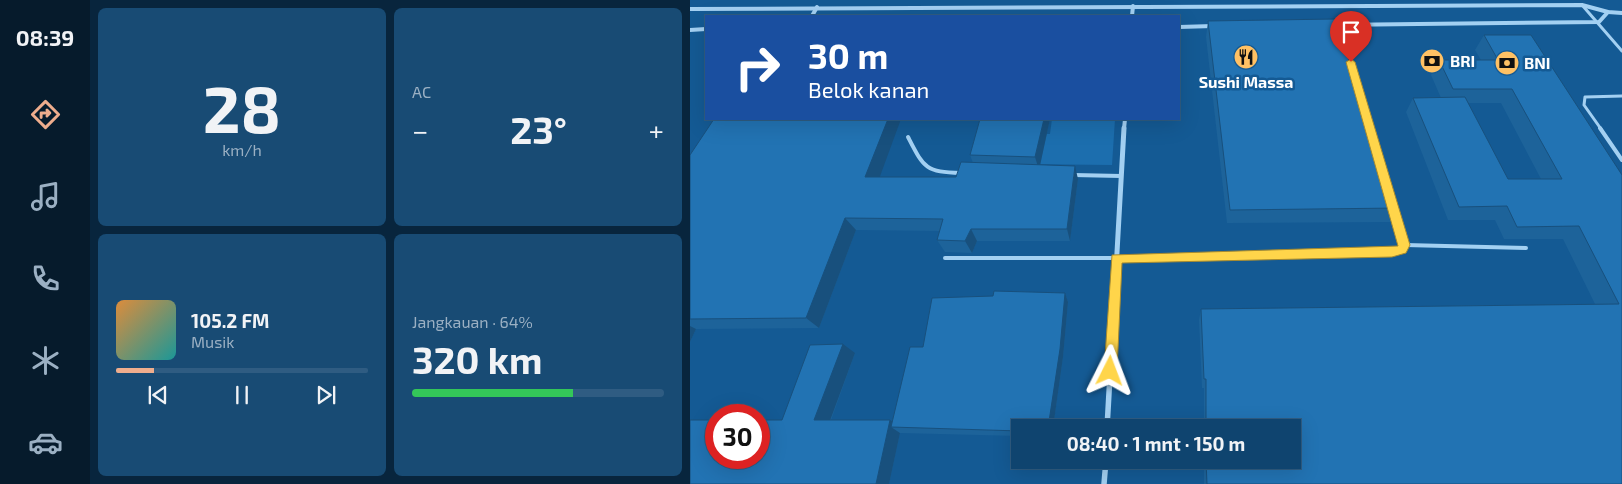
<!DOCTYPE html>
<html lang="id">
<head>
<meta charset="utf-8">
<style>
	body { margin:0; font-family:"Exo 2",sans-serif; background:#184b74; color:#f1f3f6; height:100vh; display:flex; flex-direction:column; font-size:19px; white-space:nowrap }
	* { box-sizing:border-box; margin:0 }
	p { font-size:16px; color:#9bb0c3 }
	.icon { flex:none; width:28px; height:28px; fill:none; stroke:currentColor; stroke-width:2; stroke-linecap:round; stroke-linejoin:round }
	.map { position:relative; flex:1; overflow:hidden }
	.panel { display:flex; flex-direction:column; gap:8px; padding:8px; background:#08253d; width:600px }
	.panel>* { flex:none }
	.hud { position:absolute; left:15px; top:15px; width:475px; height:105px; border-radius:0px; box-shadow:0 5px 20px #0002,0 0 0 1px #2f5c82; background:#1a4fa0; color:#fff; overflow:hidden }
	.speed { position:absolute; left:15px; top:404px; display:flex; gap:10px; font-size:25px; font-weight:700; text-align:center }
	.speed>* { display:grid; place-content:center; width:65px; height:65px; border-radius:50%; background:#0f446f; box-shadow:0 5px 20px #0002,0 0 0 1px #2f5c82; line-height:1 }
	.speed .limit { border:8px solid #d22; background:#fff; color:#111 }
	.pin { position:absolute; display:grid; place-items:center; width:42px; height:42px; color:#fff; margin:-51px -21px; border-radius:50% 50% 50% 0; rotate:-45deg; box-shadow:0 0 5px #0007 }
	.pin .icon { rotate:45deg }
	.me { position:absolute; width:55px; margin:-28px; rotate:3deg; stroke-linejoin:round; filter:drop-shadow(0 0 4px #0008) }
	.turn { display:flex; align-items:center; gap:18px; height:105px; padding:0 20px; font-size:22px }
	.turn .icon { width:65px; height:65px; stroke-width:2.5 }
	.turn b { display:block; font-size:35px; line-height:42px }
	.big { font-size:38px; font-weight:700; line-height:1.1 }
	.panel .tile { flex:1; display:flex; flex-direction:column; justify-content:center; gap:8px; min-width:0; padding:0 18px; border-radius:8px; background:#184b74 }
	.panel .dial { align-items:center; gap:0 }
	.dial b { font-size:65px; line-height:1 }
	.song { display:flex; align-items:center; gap:15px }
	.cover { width:60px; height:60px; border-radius:8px; background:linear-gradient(135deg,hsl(30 70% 55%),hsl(180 70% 35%)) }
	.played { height:5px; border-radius:2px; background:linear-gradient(90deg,#eead8d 15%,#2f5c82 15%) }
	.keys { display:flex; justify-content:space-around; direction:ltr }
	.heat { display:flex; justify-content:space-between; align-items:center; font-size:28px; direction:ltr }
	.charge { height:8px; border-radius:4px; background:linear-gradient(90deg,#34c759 64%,#2f5c82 0) }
	.panel .tiles { flex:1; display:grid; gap:8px; grid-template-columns:repeat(2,1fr) }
	.trip { position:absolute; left:321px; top:419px; width:290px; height:50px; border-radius:0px; background:#0f446f; box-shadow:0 5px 20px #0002,0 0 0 1px #2f5c82; font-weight:700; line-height:50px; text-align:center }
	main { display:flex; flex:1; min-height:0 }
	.tab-bar { display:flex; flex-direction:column; width:90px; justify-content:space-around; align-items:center; background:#061b2c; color:#9bb0c3 }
	.tab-bar .icon { width:35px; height:35px }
	.tab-bar .current { color:#eead8d }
	.tab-bar b { font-size:22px; color:#f1f3f6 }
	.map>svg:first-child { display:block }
	.green { fill:#1c6eae }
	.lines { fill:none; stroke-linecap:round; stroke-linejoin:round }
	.lane-far1 { stroke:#a3d0f2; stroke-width:3 }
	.lane { stroke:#a3d0f2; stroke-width:4 }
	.street-far2 { stroke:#a3d0f2; stroke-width:4 }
	.street-far1 { stroke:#a3d0f2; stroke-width:5 }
	.street { stroke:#a3d0f2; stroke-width:5.5 }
	.wall { fill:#1d639a; fill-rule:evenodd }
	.shaded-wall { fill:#18507d }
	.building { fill:#2273b3; stroke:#18507d }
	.route { fill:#ffd54a; stroke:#a68a30 }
	.labels { text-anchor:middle; stroke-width:5; stroke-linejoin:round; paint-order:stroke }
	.far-poi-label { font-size:16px; font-weight:bold; fill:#fff; stroke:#145a94; text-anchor:start }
</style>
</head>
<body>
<main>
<nav class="tab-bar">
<b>08:39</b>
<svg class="icon current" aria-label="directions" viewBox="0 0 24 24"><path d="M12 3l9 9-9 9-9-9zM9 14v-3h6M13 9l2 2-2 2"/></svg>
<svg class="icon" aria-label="music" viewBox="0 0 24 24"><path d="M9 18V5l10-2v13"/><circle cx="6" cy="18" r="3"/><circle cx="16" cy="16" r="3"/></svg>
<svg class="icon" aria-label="phone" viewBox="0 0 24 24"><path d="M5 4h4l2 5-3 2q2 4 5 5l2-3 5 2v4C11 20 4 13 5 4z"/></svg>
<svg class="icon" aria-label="climate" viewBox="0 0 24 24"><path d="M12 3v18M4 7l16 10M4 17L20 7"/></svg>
<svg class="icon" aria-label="car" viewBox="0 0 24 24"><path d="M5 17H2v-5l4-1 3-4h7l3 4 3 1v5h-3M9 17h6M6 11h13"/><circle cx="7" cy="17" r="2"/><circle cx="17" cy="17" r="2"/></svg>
</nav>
<section class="panel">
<div class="tiles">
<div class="tile dial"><b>28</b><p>km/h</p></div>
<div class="tile"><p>AC</p>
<div class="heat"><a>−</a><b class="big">23°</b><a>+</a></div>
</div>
<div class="tile">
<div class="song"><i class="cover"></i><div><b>105.2 FM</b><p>Musik</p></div></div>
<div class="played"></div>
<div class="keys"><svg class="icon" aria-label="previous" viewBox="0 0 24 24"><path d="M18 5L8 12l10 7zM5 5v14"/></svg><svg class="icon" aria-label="pause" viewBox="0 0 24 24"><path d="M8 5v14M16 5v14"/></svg><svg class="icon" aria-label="next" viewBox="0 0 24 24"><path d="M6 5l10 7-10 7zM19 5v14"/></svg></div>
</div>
<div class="tile"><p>Jangkauan · 64%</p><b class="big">320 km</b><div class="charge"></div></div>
</div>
</section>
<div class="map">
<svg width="932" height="484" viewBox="0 0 932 484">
	<rect width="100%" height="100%" fill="#145a94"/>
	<polygon class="green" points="362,119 425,119 422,165 329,164 335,134 360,134"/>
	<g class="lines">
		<g class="lane-far1">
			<polyline points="892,5 932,51"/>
			<polyline points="650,25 671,96"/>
			<polyline points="911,129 894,105 895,97 932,96"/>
		</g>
		<g class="lane">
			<polyline points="910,128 932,160"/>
			<path d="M218 137C234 168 235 172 271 173"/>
			<polyline points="383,175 431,176"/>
			<polyline points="705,211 715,245"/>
			<polyline points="715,245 836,248"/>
			<polyline points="255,258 426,258 702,252 712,250 715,245"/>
		</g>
		<g class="street-far2">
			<polyline points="0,9 892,5 918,12 932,13"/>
			<polyline points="122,16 127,7"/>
			<polyline points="442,16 443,6"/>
			<polyline points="642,25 909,22 918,12"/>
			<polyline points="489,27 523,26"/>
			<polyline points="0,30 16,29"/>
			<polyline points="434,129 435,119"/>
		</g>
		<polyline class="street-far1" points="425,288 434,128"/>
		<g class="street">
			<polyline points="417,428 425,287"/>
			<polyline points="414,484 416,460"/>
		</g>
	</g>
	<g class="wall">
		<polygon points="518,21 709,208 700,222 537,223 516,37"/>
		<path d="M794 35 932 175V484H514V460H602V428H514V388H512L509 320 511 309 905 304 873 239H814L805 220H758L716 112 723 98H751L741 75 749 60H791L785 50ZM778 103H811L851 179H818Z"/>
		<polygon points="290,119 360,119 350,165 388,179 380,241 287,241 282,253 255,252 247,240 250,231 166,230 129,328 6,329 0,342 0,155 189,177 266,177 283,163 280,155"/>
		<polygon points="375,293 378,302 373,357 363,428 330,428 330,436 210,433 199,484 0,484 92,420 165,353 141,420 200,420 202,421 233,347"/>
	</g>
	<g class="shaded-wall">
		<polygon points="198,119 211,119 185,190 175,177"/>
		<polygon points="354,119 360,119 349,170 345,157"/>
		<polygon points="385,166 388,179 380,241 377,229"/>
		<polygon points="155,218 166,230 129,328 116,318"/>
		<polygon points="281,229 287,241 282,253 275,241"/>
		<polygon points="375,293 378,302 373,357 363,428 358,428"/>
		<polygon points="0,326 6,329 0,342"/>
		<polygon points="153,344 165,353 138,426 124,420"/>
		<polygon points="200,420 212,426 201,427 210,433 199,484 186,484"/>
	</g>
	<g class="building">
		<polygon points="645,19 709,208 540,210 518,21"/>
		<polygon points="794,35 841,35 932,175 932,484 517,484 516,460 602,460 602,428 516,428 516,379 514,379 511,309 929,304 889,226 827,227 817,206 769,207 723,98 775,97 818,179 872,179 822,89 763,89 749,60 808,60"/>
		<polygon points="24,119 198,119 175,177 266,177 271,162 385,166 377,229 281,229 275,241 247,240 253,219 155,218 116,318 0,319 0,155"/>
		<polygon points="290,119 354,119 345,157 280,155"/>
		<polygon points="304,291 375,293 370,349 358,428 330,428 330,431 201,427 220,347 233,347 242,298 303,296"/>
		<polygon points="153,344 124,420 200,420 186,484 0,484 0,420 26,420 26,458 69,458 69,420 92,420 120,345"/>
	</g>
	<polygon class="route" points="661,59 665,62 720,245 716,253 702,257 432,263 427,371 425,376 420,378 416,376 414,371 422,255 708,246 656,62"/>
	<defs>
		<symbol id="restaurant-disc" viewBox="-11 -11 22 22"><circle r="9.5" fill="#ffc164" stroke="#145a94"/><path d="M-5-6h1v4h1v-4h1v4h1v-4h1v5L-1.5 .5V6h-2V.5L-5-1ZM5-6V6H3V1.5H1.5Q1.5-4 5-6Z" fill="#111"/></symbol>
		<symbol id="bank-disc" viewBox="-11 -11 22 22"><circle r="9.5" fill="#ffc164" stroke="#145a94"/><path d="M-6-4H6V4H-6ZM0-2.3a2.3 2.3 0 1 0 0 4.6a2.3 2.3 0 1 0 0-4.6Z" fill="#111"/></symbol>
	</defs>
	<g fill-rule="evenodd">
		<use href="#restaurant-disc" x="542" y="43" width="28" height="28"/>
		<use href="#bank-disc" x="728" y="47" width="28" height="28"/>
		<use href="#bank-disc" x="803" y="49" width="28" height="28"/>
	</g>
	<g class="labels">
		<g class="far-poi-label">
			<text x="760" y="67">BRI</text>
			<text x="834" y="69">BNI</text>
			<text x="556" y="88" text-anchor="middle">Sushi Massa</text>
		</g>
	</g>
</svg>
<div class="speed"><div class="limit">30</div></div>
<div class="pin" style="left:661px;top:62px;background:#d93025"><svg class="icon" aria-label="arrive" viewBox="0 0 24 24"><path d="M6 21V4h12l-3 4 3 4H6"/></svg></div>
<svg class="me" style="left:420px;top:371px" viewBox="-20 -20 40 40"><path d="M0-17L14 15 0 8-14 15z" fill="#ffd54a" stroke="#fff" stroke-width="4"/></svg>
<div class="trip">08:40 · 1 mnt · 150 m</div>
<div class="hud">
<div class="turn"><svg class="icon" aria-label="right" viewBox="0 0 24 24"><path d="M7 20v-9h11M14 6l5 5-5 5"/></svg><div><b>30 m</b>Belok kanan</div></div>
</div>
</div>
</main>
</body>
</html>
